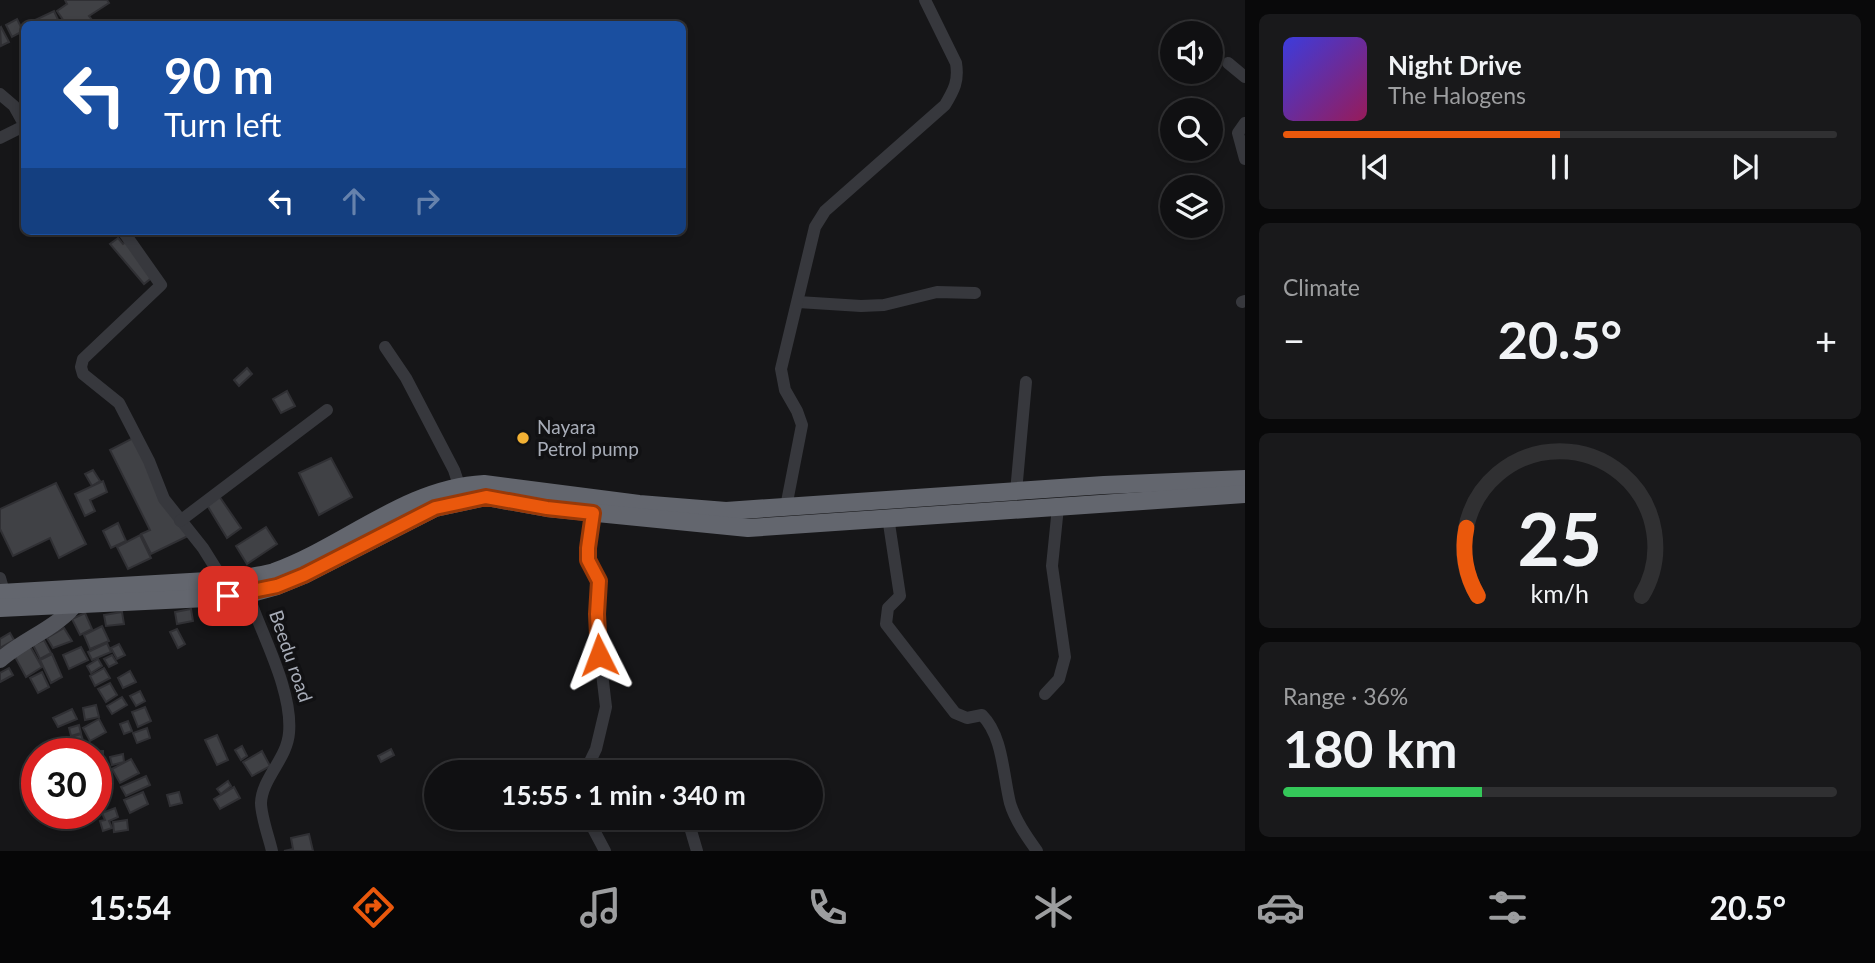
<!DOCTYPE html>
<html lang="en">
<head>
<meta charset="utf-8">
<style>
	body { margin:0; font-family:Lato,sans-serif; background:#19191b; color:#f1f3f6; height:100vh; display:flex; flex-direction:column; font-size:26px; white-space:nowrap }
	* { box-sizing:border-box; margin:0 }
	p { font-size:23px; color:#9c9d9f }
	.icon { flex:none; width:38px; height:38px; fill:none; stroke:currentColor; stroke-width:2; stroke-linecap:round; stroke-linejoin:round }
	.map { position:relative; flex:1; overflow:hidden }
	.drawer { display:flex; flex-direction:column; gap:14px; padding:14px; background:#09090a; width:630px }
	.drawer>* { flex:none }
	.hud { position:absolute; left:21px; top:21px; width:665px; height:214px; border-radius:10px; box-shadow:0 4px 10px #0003,0 0 0 2px #303032; background:#1a4fa0; color:#fff; overflow:hidden }
	.fabs { position:absolute; left:1160px; top:21px; display:grid; gap:14px }
	.fabs a { display:grid; place-items:center; width:63px; height:63px; border-radius:50%; background:#101012; box-shadow:0 4px 10px #0003,0 0 0 2px #303032; font-size:35px }
	.speed { position:absolute; left:21px; top:738px; display:flex; gap:14px; font-size:35px; font-weight:700; text-align:center }
	.speed>* { display:grid; place-content:center; width:91px; height:91px; border-radius:50%; background:#101012; box-shadow:0 4px 10px #0003,0 0 0 2px #303032; line-height:1 }
	.speed .limit { border:10px solid #d22; background:#fff; color:#111 }
	.pin { position:absolute; display:grid; place-items:center; width:60px; height:60px; color:#fff; margin:-30px; border-radius:14px; box-shadow:0 4px 10px #0006 }
	.me { position:absolute; width:77px; margin:-38px; rotate:357deg; stroke-linejoin:round; filter:drop-shadow(0 0 5px #0008) }
	.turn { display:flex; align-items:center; gap:24px; height:147px; padding:0 28px; font-size:32px }
	.turn .icon { width:91px; height:91px; stroke-width:2.5 }
	.turn b { display:block; font-size:49px; line-height:60px }
	.lanes { display:flex; align-items:center; height:66px; padding:0 28px; background:#0003; justify-content:center; gap:35px; direction:ltr }
	.lanes .off { opacity:.35 }
	.big { font-size:52px; font-weight:700; line-height:1.1 }
	.drawer .tile { flex:1; display:flex; flex-direction:column; justify-content:center; gap:10px; min-width:0; padding:0 24px; border-radius:10px; background:#19191b }
	.drawer .dial { align-items:center; gap:0 }
	.dial svg { height:182px; overflow:visible; fill:none; stroke:#303032; stroke-width:7; stroke-linecap:round; text-anchor:middle }
	.dial text { fill:#f1f3f6; stroke:none }
	.song { display:flex; align-items:center; gap:21px }
	.cover { width:84px; height:84px; border-radius:10px; background:linear-gradient(135deg,hsl(240 70% 55%),hsl(330 70% 35%)) }
	.played { height:7px; border-radius:4px; background:linear-gradient(90deg,#ea580c 50%,#303032 50%) }
	.keys { display:flex; justify-content:space-around; direction:ltr }
	.heat { display:flex; justify-content:space-between; align-items:center; font-size:38px; direction:ltr }
	.charge { height:10px; border-radius:5px; background:linear-gradient(90deg,#34c759 36%,#303032 0) }
	.trip { position:absolute; left:424px; top:760px; width:399px; height:70px; border-radius:35px; background:#101012; box-shadow:0 4px 10px #0003,0 0 0 2px #303032; font-weight:700; line-height:70px; text-align:center }
	.menu { display:flex; height:112px; justify-content:space-around; align-items:center; background:#060607; color:#9c9d9f }
	.menu .icon { width:49px; height:49px }
	.menu .on { color:#ea580c }
	.menu b { font-size:32px; color:#f1f3f6 }
	main { display:flex; flex:1; min-height:0 }
	.map>svg:first-child { display:block }
	.building { fill:#404145; stroke:#303034; stroke-width:2 }
	.lines { fill:none; stroke-linecap:round; stroke-linejoin:round }
	.minor { stroke:#37383d; stroke-width:12 }
	.major { stroke:#53555c; stroke-width:16 }
	.highway { stroke:#63666e; stroke-width:18 }
	.route-casing { stroke:#983908; stroke-width:18 }
	.route { stroke:#ea580c; stroke-width:12 }
	.poi-dot { fill:#f2b134; stroke:#111113; stroke-width:2.5 }
	.labels { text-anchor:middle; stroke-width:7; stroke-linejoin:round; paint-order:stroke }
	.poi-label { font-size:19px; fill:#a8adb8; stroke:#111113; text-anchor:start }
	.street-label { font-size:19px; fill:#a8adb8; stroke:#111113 }
</style>
</head>
<body>
<main>
<div class="map">
<svg width="1245" height="851" viewBox="0 0 1245 851">
	<rect width="100%" height="100%" fill="#161618"/>
	<g class="building">
		<polygon points="65,0 107,0 109,3 89,16 95,24 66,24 57,11 67,4"/>
		<polygon points="54,11 60,24 32,24 31,22"/>
		<polygon points="17,19 23,31 12,37 6,25"/>
		<polygon points="1,27 9,42 1,46 0,28"/>
		<polygon points="118,238 123,244 127,241 155,275 144,284 110,244"/>
		<polygon points="247,368 252,374 239,386 234,380"/>
		<polygon points="287,391 295,406 281,413 273,399"/>
		<polygon points="137,436 188,536 151,554 141,534 150,530 110,450"/>
		<polygon points="331,458 352,497 319,515 299,473"/>
		<polygon points="93,470 100,481 92,486 85,474"/>
		<polygon points="103,481 107,492 90,500 95,511 85,516 75,494"/>
		<polygon points="56,483 86,544 59,558 50,538 13,556 0,529 0,509"/>
		<polygon points="219,496 241,528 227,538 207,505"/>
		<polygon points="118,523 126,541 111,548 103,531"/>
		<polygon points="266,527 277,544 247,564 236,546"/>
		<polygon points="140,535 151,558 128,569 117,547"/>
		<polygon points="191,609 193,621 177,624 175,612"/>
		<polygon points="122,612 124,624 106,626 104,615"/>
		<polygon points="85,613 92,629 80,635 72,619"/>
		<polygon points="102,626 109,641 90,649 84,635"/>
		<polygon points="64,628 72,641 53,648 47,638"/>
		<polygon points="177,629 185,644 178,648 170,632"/>
		<polygon points="10,633 14,640 0,648 0,639"/>
		<polygon points="44,640 51,653 40,659 33,645"/>
		<polygon points="107,643 111,652 92,660 88,652"/>
		<polygon points="119,644 125,655 117,659 111,648"/>
		<polygon points="30,646 42,667 26,677 14,655"/>
		<polygon points="81,647 88,660 69,669 63,655"/>
		<polygon points="52,654 62,677 51,683 40,660"/>
		<polygon points="112,655 117,663 109,667 104,659"/>
		<polygon points="98,659 102,666 91,673 87,666"/>
		<polygon points="9,668 13,675 0,682 0,673"/>
		<polygon points="104,668 110,678 95,686 90,676"/>
		<polygon points="130,671 136,682 123,688 118,678"/>
		<polygon points="42,672 49,687 38,693 30,678"/>
		<polygon points="110,683 117,695 106,702 98,689"/>
		<polygon points="140,691 145,701 136,706 130,696"/>
		<polygon points="122,697 127,705 112,714 107,706"/>
		<polygon points="96,705 99,717 85,720 83,708"/>
		<polygon points="145,707 151,721 138,727 132,712"/>
		<polygon points="72,709 77,719 58,727 53,718"/>
		<polygon points="99,719 106,732 90,741 83,728"/>
		<polygon points="128,721 132,731 124,734 120,724"/>
		<polygon points="79,725 81,733 71,736 69,728"/>
		<polygon points="147,728 150,738 137,743 133,733"/>
		<polygon points="81,734 86,749 73,753 68,738"/>
		<polygon points="217,735 228,760 217,765 205,740"/>
		<polygon points="242,746 247,756 241,760 235,750"/>
		<polygon points="391,749 394,755 381,762 378,756"/>
		<polygon points="103,751 103,764 96,765 96,754 83,754 83,752"/>
		<polygon points="262,751 270,766 252,776 243,762"/>
		<polygon points="123,754 124,762 112,765 110,757"/>
		<polygon points="131,759 139,773 120,783 112,769"/>
		<polygon points="37,770 37,789 34,791 26,776"/>
		<polygon points="146,776 150,785 126,796 121,787"/>
		<polygon points="228,781 231,786 221,794 217,789"/>
		<polygon points="234,787 240,798 220,809 214,799"/>
		<polygon points="143,792 148,804 130,813 124,800"/>
		<polygon points="179,792 182,803 170,806 167,795"/>
		<polygon points="115,808 118,817 109,821 112,828 103,831 100,821 105,820 102,813"/>
		<polygon points="56,814 83,814 85,817 63,828"/>
		<polygon points="127,820 128,830 114,832 113,822"/>
		<polygon points="309,834 313,851 284,851 293,849 291,838"/>
	</g>
	<g class="lines">
		<g class="minor">
			<polyline points="1228,63 1245,77"/>
			<polyline points="0,94 14,106 24,124"/>
			<polyline points="1245,123 1238,133 1245,159"/>
			<polyline points="0,138 24,126"/>
			<polyline points="123,231 161,285 83,359 81,367 83,374 119,403 149,461 164,499 203,548 223,580"/>
			<polyline points="798,302 861,306 884,305 937,292 975,293"/>
			<polyline points="1242,302 1245,301"/>
			<polyline points="385,347 406,378 454,470 459,485"/>
			<polyline points="1016,492 1026,382"/>
			<path d="M786 507 802 425 797 411 785 390 781 369 815 227 825 211 945 105C954 90 959 81 956 63L925 0"/>
			<path d="M888 517 900 596 888 608 886 624 955 713 967 718 982 715C1003 736 1003 775 1010 803 1015 820 1027 837 1037 851"/>
			<polyline points="180,521 327,410"/>
			<polyline points="0,578 4,592"/>
			<path d="M248 594C261 634 293 690 289 733 287 759 262 778 261 803 261 816 269 838 272 851"/>
			<polyline points="1045,694 1059,679 1065,657 1052,566 1058,507"/>
			<polyline points="585,772 596,749 606,707 597,631 599,581 588,560 588,548 593,513"/>
			<polyline points="587,817 605,851"/>
			<polyline points="687,817 697,851"/>
		</g>
		<path class="major" d="M0 660C23 639 60 627 78 601"/>
		<g class="highway">
			<path d="M0 593 242 579C253 576 264 575 274 572 346 546 406 488 484 484L639 504 726 511 1104 485 1245 479"/>
			<polyline points="0,608 207,598 248,594 277,586 304,575 435,508 486,497 547,508 748,528 1245,494"/>
		</g>
	</g>
	<g class="lines">
		<defs>
			<polyline id="route" points="228,596 277,586 304,575 435,508 486,497 547,508 593,513 588,548 588,560 599,581 597,614 599,655"/>
		</defs>
		<use href="#route" class="route-casing"/>
		<use href="#route" class="route"/>
	</g>
	<circle class="poi-dot" cx="523" cy="438" r="7"/>
	<g class="labels">
		<g class="poi-label">
			<text x="537" y="434">Nayara<tspan x="537" dy="22">Petrol pump</tspan></text>
		</g>
		<g class="street-label">
			<text transform="translate(291 656) rotate(71)" y="7">Beedu road</text>
		</g>
	</g>
</svg>
<div class="fabs">
<a><svg class="icon" aria-label="sound" viewBox="0 0 24 24"><path d="M4 9h4l5-4v14l-5-4H4zM17 9q2 3 0 6"/></svg></a>
<a><svg class="icon" aria-label="search" viewBox="0 0 24 24"><circle cx="10" cy="10" r="6"/><path d="M15 15l6 6"/></svg></a>
<a><svg class="icon" aria-label="layers" viewBox="0 0 24 24"><path d="M12 4l9 5-9 5-9-5zM3 14l9 5 9-5"/></svg></a>
</div>
<div class="speed"><div class="limit">30</div></div>
<div class="pin" style="left:228px;top:596px;background:#d93025"><svg class="icon" aria-label="arrive" viewBox="0 0 24 24"><path d="M6 21V4h12l-3 4 3 4H6"/></svg></div>
<svg class="me" style="left:599px;top:655px" viewBox="-20 -20 40 40"><path d="M0-17L14 15 0 8-14 15z" fill="#ea580c" stroke="#fff" stroke-width="4"/></svg>
<div class="trip">15:55 · 1 min · 340 m</div>
<div class="hud">
<div class="turn"><svg class="icon" aria-label="left" viewBox="0 0 24 24"><path d="M17 20v-9H6M10 6l-5 5 5 5"/></svg><div><b>90 m</b>Turn left</div></div>
<div class="lanes"><svg class="icon" aria-label="left" viewBox="0 0 24 24"><path d="M17 20v-9H6M10 6l-5 5 5 5"/></svg><svg class="icon off" aria-label="ahead" viewBox="0 0 24 24"><path d="M12 20V5M6 11l6-6 6 6"/></svg><svg class="icon off" aria-label="right" viewBox="0 0 24 24"><path d="M7 20v-9h11M14 6l5 5-5 5"/></svg></div>
</div>
</div>
<section class="drawer">
<div class="tile">
<div class="song"><i class="cover"></i><div><b>Night Drive</b><p>The Halogens</p></div></div>
<div class="played"></div>
<div class="keys"><svg class="icon" aria-label="previous" viewBox="0 0 24 24"><path d="M18 5L8 12l10 7zM5 5v14"/></svg><svg class="icon" aria-label="pause" viewBox="0 0 24 24"><path d="M8 5v14M16 5v14"/></svg><svg class="icon" aria-label="next" viewBox="0 0 24 24"><path d="M6 5l10 7-10 7zM19 5v14"/></svg></div>
</div>
<div class="tile"><p>Climate</p>
<div class="heat"><a>−</a><b class="big">20.5°</b><a>+</a></div>
</div>
<div class="tile dial"><svg viewBox="0 0 100 80">
<path d="M14 69A42 42 0 1 1 86 69"/>
<path d="M14 69A42 42 0 0 1 9 39" stroke="#ea580c"/>
<text x="50" y="56" font-size="32" font-weight="700">25</text>
<text x="50" y="72" font-size="11">km/h</text>
</svg></div>
<div class="tile"><p>Range · 36%</p><b class="big">180 km</b><div class="charge"></div></div>
</section>
</main>
<nav class="menu">
<b>15:54</b>
<svg class="icon on" aria-label="directions" viewBox="0 0 24 24"><path d="M12 3l9 9-9 9-9-9zM9 14v-3h6M13 9l2 2-2 2"/></svg>
<svg class="icon" aria-label="music" viewBox="0 0 24 24"><path d="M9 18V5l10-2v13"/><circle cx="6" cy="18" r="3"/><circle cx="16" cy="16" r="3"/></svg>
<svg class="icon" aria-label="phone" viewBox="0 0 24 24"><path d="M5 4h4l2 5-3 2q2 4 5 5l2-3 5 2v4C11 20 4 13 5 4z"/></svg>
<svg class="icon" aria-label="climate" viewBox="0 0 24 24"><path d="M12 3v18M4 7l16 10M4 17L20 7"/></svg>
<svg class="icon" aria-label="car" viewBox="0 0 24 24"><path d="M5 17H2v-5l4-1 3-4h7l3 4 3 1v5h-3M9 17h6M6 11h13"/><circle cx="7" cy="17" r="2"/><circle cx="17" cy="17" r="2"/></svg>
<svg class="icon" aria-label="filters" viewBox="0 0 24 24"><path d="M4 7h16M4 17h16"/><circle cx="9" cy="7" r="2"/><circle cx="15" cy="17" r="2"/></svg>
<b>20.5°</b>
</nav>
</body>
</html>
